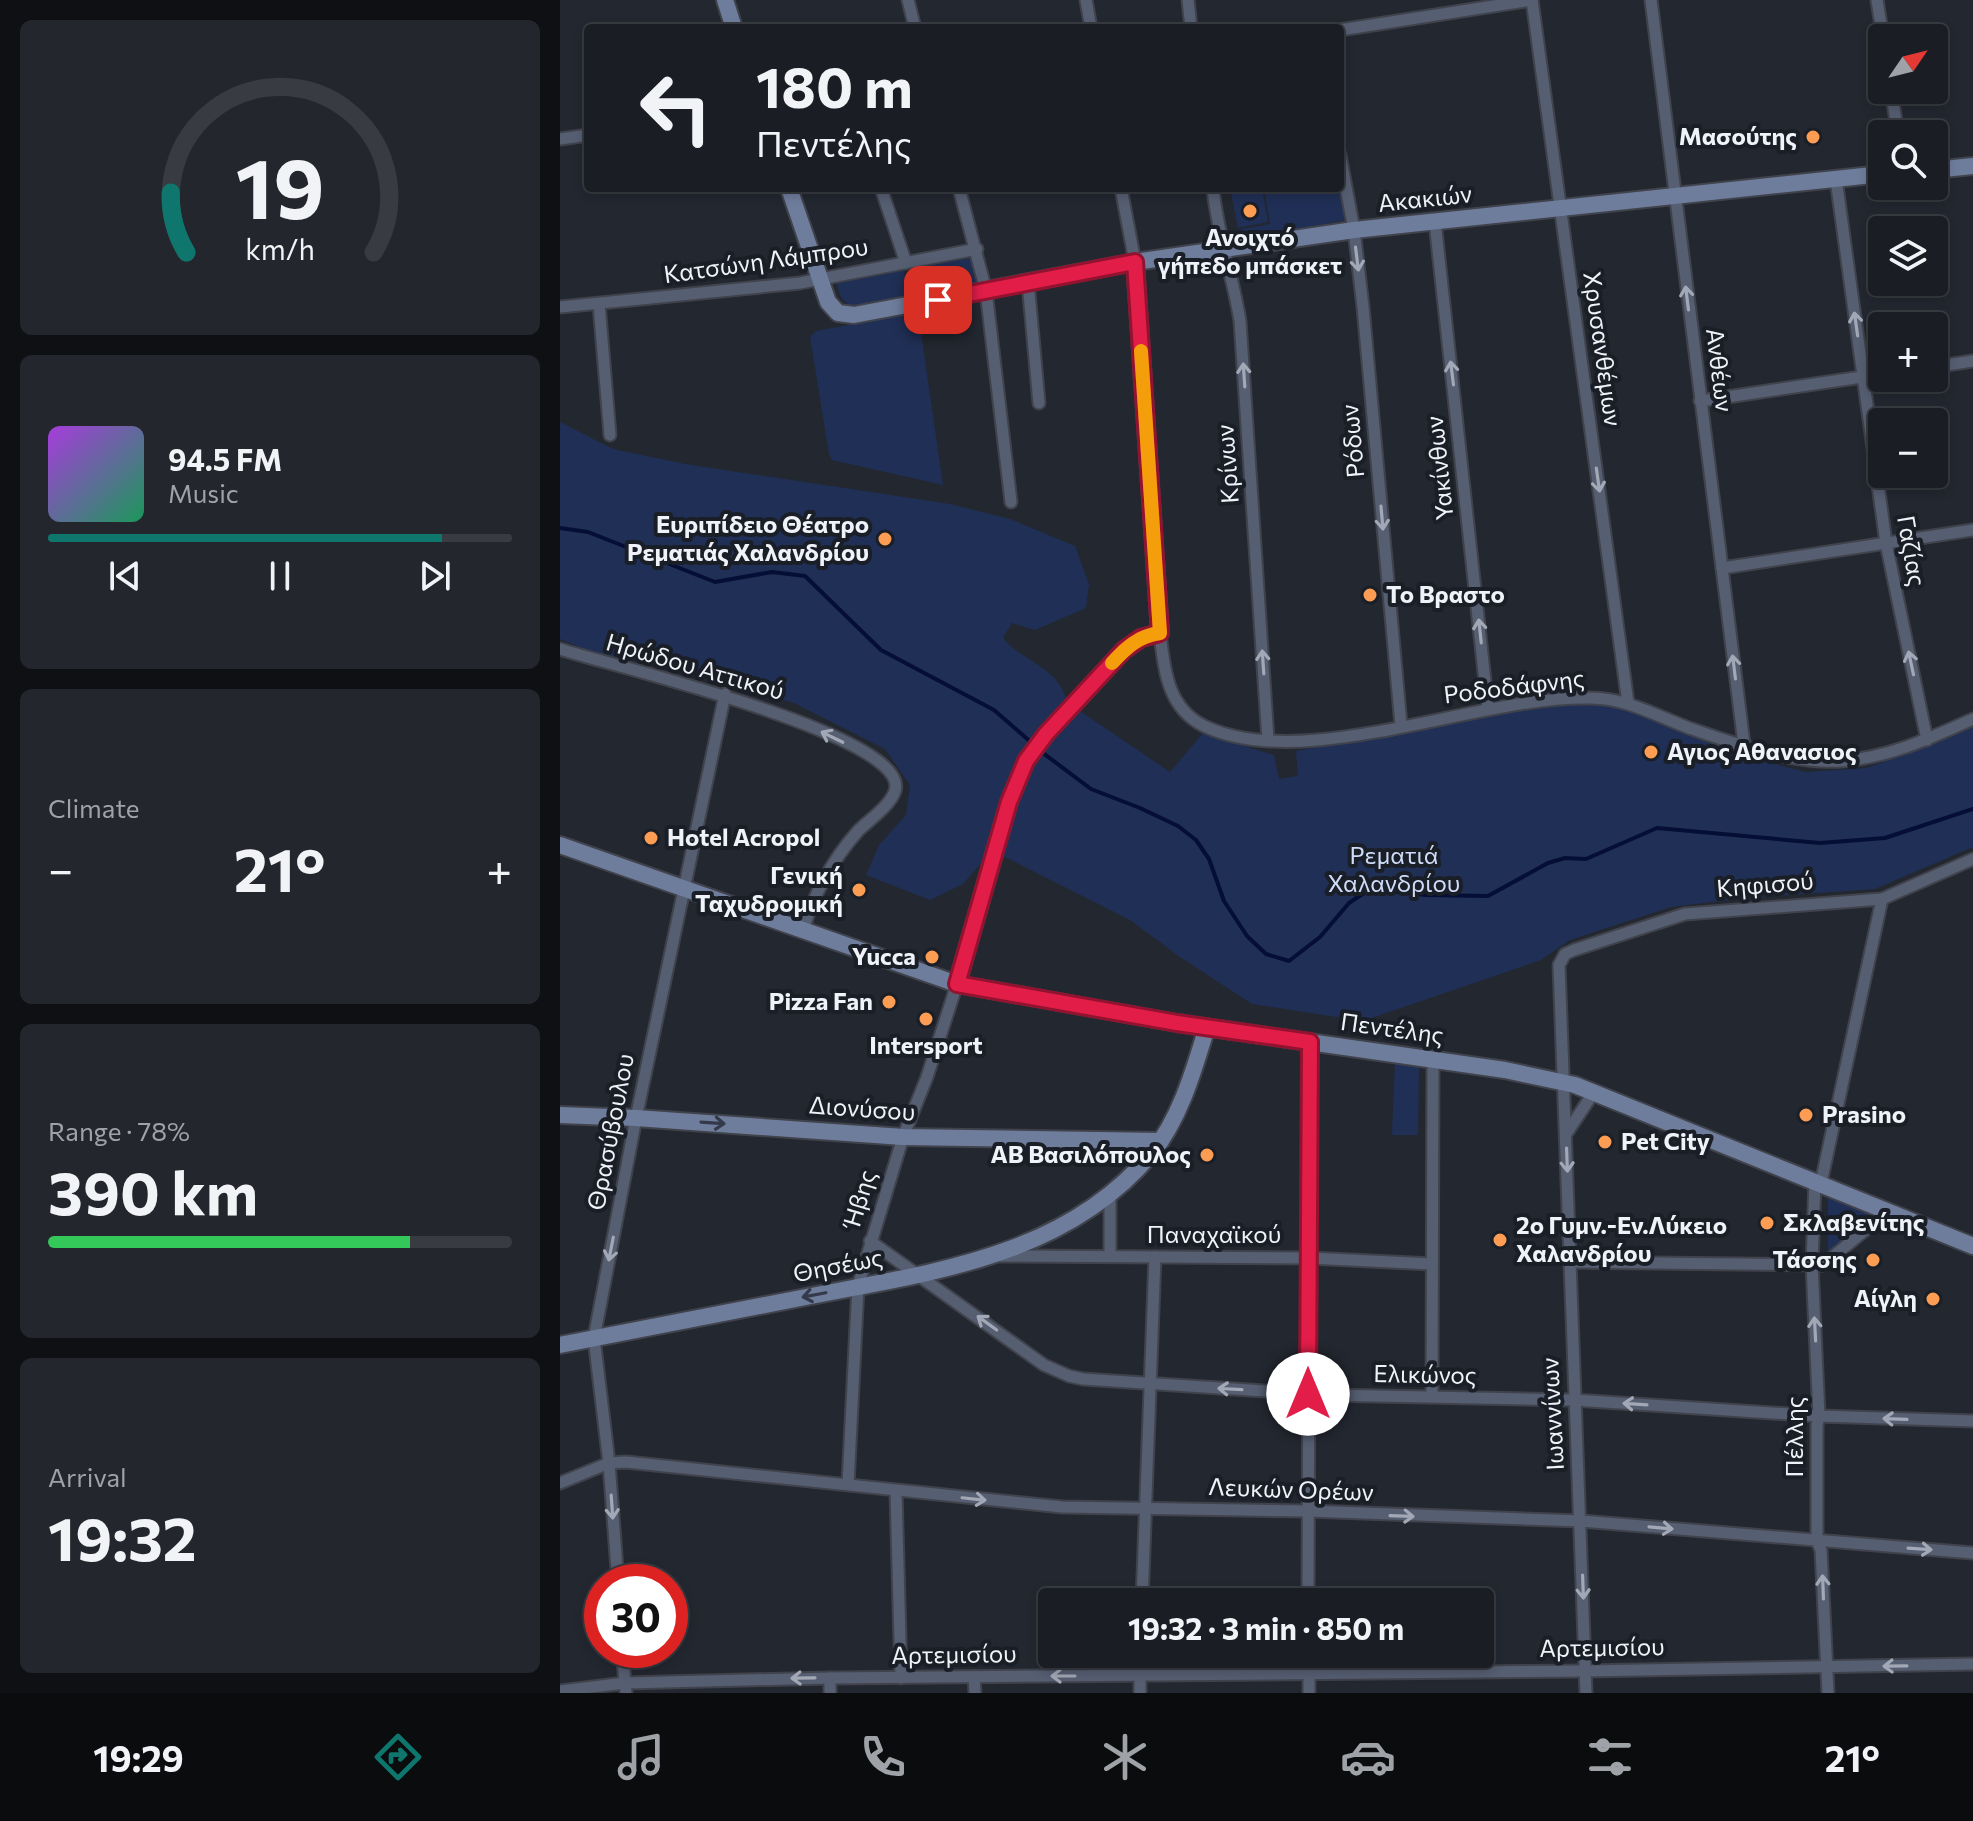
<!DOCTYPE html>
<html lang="en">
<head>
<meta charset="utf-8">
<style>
	body { margin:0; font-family:Commissioner,sans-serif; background:#23262c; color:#f1f3f6; height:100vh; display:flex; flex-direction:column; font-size:30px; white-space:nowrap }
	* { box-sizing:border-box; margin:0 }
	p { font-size:26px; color:#9fa2a6 }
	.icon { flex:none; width:44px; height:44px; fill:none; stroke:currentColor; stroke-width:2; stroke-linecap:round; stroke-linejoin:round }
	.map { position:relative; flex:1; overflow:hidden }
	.side { display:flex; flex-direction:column; gap:20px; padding:20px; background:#0e1014; width:560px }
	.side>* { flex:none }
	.guide { position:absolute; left:24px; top:24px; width:760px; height:168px; border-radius:8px; box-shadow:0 4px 12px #0003,0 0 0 2px #383b41; background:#1a1d24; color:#f1f3f6; overflow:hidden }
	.needle { width:52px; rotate:55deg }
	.tools { position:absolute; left:1308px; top:24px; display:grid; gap:16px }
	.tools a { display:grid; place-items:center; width:80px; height:80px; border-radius:8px; background:#1a1d24; box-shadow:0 4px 12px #0003,0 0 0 2px #383b41; font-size:40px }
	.speed { position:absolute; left:24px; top:1564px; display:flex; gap:16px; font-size:40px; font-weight:700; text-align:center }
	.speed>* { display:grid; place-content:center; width:104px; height:104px; border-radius:50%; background:#1a1d24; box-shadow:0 4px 12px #0003,0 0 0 2px #383b41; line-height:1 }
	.speed .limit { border:12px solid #d22; background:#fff; color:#111 }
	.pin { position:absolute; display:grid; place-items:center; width:68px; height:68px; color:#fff; margin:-34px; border-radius:16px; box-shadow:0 4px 12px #0006 }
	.me { position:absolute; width:88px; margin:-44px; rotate:0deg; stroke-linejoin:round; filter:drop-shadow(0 0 6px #0008) }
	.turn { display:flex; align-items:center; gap:28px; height:168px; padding:0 40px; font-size:36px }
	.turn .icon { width:104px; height:104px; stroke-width:2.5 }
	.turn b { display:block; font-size:56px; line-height:68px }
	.big { font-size:60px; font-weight:700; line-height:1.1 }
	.side .card { flex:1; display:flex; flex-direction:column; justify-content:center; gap:12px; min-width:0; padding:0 28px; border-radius:12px; background:#23262c }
	.side .dial { align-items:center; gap:0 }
	.dial svg { height:208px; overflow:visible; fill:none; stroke:#383b41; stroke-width:7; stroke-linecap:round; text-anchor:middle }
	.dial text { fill:#f1f3f6; stroke:none }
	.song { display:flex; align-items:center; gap:24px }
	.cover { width:96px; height:96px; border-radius:12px; background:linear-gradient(135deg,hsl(280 70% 55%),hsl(150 70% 35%)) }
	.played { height:8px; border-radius:4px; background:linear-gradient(90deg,#0f766e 85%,#383b41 85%) }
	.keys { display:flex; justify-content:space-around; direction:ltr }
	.heat { display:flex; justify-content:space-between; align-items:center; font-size:44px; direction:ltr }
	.charge { height:12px; border-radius:6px; background:linear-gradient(90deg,#34c759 78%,#383b41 0) }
	.trip { position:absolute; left:478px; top:1588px; width:456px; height:80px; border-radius:8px; background:#1a1d24; box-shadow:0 4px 12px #0003,0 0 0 2px #383b41; font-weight:700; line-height:80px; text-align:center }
	.tab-bar { display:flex; height:128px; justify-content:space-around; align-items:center; background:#0a0c0e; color:#9fa2a6 }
	.tab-bar .icon { width:56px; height:56px }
	.tab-bar .on { color:#0f766e }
	.tab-bar b { font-size:36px; color:#f1f3f6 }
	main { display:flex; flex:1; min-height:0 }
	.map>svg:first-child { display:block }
	.green { fill:#202f55 }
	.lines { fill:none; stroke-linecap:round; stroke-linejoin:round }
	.stream { stroke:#050f35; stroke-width:4 }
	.street-casing { stroke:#40434c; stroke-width:15 }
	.secondary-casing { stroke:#40434c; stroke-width:20 }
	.street { stroke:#565e72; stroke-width:11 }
	.secondary { stroke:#6f7d9d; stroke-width:16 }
	.oneway { stroke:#a2a8b5 }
	.oneway2 { stroke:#343a4a }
	.route-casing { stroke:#92132f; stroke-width:20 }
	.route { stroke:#e11d48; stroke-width:14 }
	.slow { stroke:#f59e0b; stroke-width:14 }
	.poi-dot { fill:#fc9d53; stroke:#1a1e26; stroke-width:3 }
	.labels { text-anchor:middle; stroke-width:8; stroke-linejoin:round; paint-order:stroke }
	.poi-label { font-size:24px; font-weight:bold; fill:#eff2f8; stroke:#1a1e26; text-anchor:end }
	.street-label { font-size:24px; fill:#eff2f8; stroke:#1a1e26 }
	.park-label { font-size:24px; fill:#cfdcf9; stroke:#1a1e26 }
</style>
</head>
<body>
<main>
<section class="side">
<div class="card dial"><svg viewBox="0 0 100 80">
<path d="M14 69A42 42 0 1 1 86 69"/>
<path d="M14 69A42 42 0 0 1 8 46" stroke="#0f766e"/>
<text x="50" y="56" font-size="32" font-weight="700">19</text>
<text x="50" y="72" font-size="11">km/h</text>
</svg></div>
<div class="card">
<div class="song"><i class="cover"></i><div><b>94.5 FM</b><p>Music</p></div></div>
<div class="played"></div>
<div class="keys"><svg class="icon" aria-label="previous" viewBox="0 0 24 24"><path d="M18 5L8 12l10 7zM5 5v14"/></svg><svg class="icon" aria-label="pause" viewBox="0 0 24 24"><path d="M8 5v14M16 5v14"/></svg><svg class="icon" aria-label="next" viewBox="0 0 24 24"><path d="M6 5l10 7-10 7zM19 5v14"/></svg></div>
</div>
<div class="card"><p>Climate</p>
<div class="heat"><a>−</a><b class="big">21°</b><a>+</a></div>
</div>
<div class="card"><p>Range · 78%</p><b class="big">390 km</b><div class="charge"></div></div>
<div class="card"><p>Arrival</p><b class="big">19:32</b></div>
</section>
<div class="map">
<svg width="1413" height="1693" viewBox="0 0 1413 1693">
	<rect width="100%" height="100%" fill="#232730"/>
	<g class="green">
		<polygon points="780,181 787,220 672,240 671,231 710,224 704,188 780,188"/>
		<polygon points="670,188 702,188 708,222 678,228"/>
		<polygon points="412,258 419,288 358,301 350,267"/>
		<path d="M343 269 350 301 296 308C282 303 279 295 276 281Z"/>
		<polygon points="358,312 383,485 272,460 269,454 250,337 256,331"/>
		<path d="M0 422 53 449 125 464 390 504 450 519 515 546 529 584 526 608 475 630 452 623 443 638C463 662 495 665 506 698L455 760 422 862 403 884 370 900 306 875 319 845 346 815 350 785 325 749 234 703 159 680 28 651 0 639Z"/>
		<polygon points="1019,701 1062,708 1174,753 1245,772 1306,768 1370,746 1413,727 1413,847 1315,889 1185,898 1111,907 1010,940 981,960 803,1021 692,1004 620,957 570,920 439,854 469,772 483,749 517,709 610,772 643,733 714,755 719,779 738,776 736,751 936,713"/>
		<polygon points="835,1061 859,1065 858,1135 832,1135"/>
		<polygon points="1268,1195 1311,1213 1310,1217 1268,1254"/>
	</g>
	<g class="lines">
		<g class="stream">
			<polyline points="0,528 28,532 155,582 212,572 245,576 321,650 434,710 473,744"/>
			<polyline points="479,750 531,789 580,808 618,826 636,840 649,859 664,901 687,936 706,954 729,961 760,937 789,903 810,889 866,895 928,896 988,863 1005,858 1026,859 1097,828 1260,843 1325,838 1413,809"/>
		</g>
		<defs>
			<g id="street">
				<polyline points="348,0 355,28"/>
				<polyline points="526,0 531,28"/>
				<polyline points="628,0 631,28"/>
				<polyline points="972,0 1068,703"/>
				<polyline points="1091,0 1184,744"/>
				<polyline points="1317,0 1323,38"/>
				<polyline points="780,30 972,0"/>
				<polyline points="1331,90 1338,134"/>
				<polyline points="0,139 28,135"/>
				<polyline points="780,155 794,230 803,307 841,725"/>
				<polyline points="1276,179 1326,543 1367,740"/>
				<polyline points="321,188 346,263"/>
				<polyline points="399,188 426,291 451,502"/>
				<polyline points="561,188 575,262"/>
				<path d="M653 188C657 233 673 276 680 321L708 740"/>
				<polyline points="875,222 928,709"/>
				<polyline points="468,282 479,403"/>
				<polyline points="39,304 50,435"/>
				<polyline points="0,307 240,283 417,249"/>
				<polyline points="1374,367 1413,361"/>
				<polyline points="1140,401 1322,374"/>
				<polyline points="1162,568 1413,530"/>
				<path d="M600 633C604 668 607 708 644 726 745 774 919 695 1031 698 1066 698 1097 716 1129 728 1175 744 1231 764 1281 761 1328 758 1371 738 1413 719"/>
				<path d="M0 649C43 664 353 735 335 791 330 806 309 820 298 831 273 859 253 895 243 931"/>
				<polyline points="1006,1134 1034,1092"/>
				<polyline points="1255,1180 1252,1265 1259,1416 1257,1425 1257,1541 1261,1550 1268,1693"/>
				<polyline points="1261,1183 1322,899"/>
				<polyline points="310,1241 484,1365 509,1376 523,1379 766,1395 1014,1400 1259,1416 1413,1421"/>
				<polyline points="440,1256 749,1258 872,1264"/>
				<polyline points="550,1256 550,1195"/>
				<polyline points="1010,1262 1263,1265 1328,1211"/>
				<polyline points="872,1396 873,1059"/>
				<polyline points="0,1483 49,1463 66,1462 502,1507 748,1511 1021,1521 1413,1553"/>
				<polyline points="288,1484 298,1286 343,1137 367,1077 397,984"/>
				<polyline points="336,1491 341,1678"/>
				<polyline points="58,1582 49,1463 34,1338 76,1118 165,694"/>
				<polyline points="582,1602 595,1257"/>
				<polyline points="748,1602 750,1042"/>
				<polyline points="62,1650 66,1693"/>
				<polyline points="580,1654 580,1693"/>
				<polyline points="749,1654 749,1693"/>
				<polyline points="414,1677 415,1693"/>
				<polyline points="270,1678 270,1693"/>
				<polyline points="0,1691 65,1683 270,1678 1025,1671 1413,1664"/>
				<polyline points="1026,1693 999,965 1005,954 1014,950 1125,914 1322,899 1413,859"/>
			</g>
			<g id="secondary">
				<polyline points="165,0 174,28"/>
				<polyline points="1374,170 1413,166"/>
				<polyline points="229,188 268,302 278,313 294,315 575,262 794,230 1322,174"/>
				<polyline points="0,845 397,984 617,1023 945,1070 1015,1085 1413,1246"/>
				<polyline points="397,984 449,802 466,761 486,734 564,650 581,638 600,633 575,262"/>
				<polyline points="0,1115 76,1118 343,1137 601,1141"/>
				<path d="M0 1345C83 1328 167 1312 251 1296 373 1272 506 1256 591 1154 620 1119 634 1070 647 1027"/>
			</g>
		</defs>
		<use href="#street" class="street-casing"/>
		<use href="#secondary" class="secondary-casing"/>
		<use href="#street" class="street"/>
		<use href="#secondary" class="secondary"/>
	</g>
	<defs><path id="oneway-shaft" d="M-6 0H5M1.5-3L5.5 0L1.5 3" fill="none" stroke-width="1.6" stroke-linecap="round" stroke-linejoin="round" transform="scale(2)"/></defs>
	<g class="oneway">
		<use href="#oneway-shaft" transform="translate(797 259) rotate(83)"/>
		<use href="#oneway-shaft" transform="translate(1127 298) rotate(-97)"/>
		<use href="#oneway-shaft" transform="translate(1296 324) rotate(-98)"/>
		<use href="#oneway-shaft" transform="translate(892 373) rotate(-97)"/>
		<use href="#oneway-shaft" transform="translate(684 375) rotate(-94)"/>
		<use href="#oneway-shaft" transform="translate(1038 480) rotate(82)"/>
		<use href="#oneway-shaft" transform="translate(822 518) rotate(85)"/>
		<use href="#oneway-shaft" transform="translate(920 631) rotate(-96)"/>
		<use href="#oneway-shaft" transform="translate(703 662) rotate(-94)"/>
		<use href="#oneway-shaft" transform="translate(1351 663) rotate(-102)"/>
		<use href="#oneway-shaft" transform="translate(1174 667) rotate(-97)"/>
		<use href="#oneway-shaft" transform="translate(272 737) rotate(-154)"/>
		<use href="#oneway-shaft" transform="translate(1007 1160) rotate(88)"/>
		<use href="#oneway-shaft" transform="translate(51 1249) rotate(101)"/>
		<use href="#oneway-shaft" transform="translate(427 1323) rotate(-144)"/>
		<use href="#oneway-shaft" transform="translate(1255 1329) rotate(-93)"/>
		<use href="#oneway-shaft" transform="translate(670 1389) rotate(-177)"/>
		<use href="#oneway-shaft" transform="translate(1075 1404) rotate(-176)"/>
		<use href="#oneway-shaft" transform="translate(1335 1419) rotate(-178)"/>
		<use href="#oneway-shaft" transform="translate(414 1499) rotate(6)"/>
		<use href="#oneway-shaft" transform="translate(52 1507) rotate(86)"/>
		<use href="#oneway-shaft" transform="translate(842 1516) rotate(2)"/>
		<use href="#oneway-shaft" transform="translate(1101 1528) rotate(5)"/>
		<use href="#oneway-shaft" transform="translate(1360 1549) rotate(4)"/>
		<use href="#oneway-shaft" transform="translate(1023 1587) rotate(88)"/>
		<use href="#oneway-shaft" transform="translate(1263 1587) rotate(-92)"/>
		<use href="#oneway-shaft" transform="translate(1335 1666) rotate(179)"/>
		<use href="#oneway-shaft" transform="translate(503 1676) rotate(180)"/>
		<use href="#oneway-shaft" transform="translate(243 1678) rotate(179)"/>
	</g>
	<g class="oneway2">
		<use href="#oneway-shaft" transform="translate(153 1123) rotate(4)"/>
		<use href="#oneway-shaft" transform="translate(254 1295) rotate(169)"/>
	</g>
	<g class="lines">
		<defs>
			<polyline id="route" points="378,300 575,262 600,633 581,638 564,650 486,734 466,761 449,802 397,984 617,1023 750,1042 748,1394"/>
		</defs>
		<use href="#route" class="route-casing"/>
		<use href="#route" class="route"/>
		<path class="slow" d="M552 663C566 648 578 636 600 633L581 351"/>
	</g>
	<g class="poi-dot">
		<circle cx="1253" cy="137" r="8"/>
		<circle cx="690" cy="211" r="8"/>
		<circle cx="325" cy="539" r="8"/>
		<circle cx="810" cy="595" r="8"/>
		<circle cx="1091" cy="752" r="8"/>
		<circle cx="91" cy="838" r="8"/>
		<circle cx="299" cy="890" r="8"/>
		<circle cx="372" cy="957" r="8"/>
		<circle cx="329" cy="1002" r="8"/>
		<circle cx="366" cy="1019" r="8"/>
		<circle cx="1246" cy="1115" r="8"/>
		<circle cx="1045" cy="1142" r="8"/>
		<circle cx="647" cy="1155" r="8"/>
		<circle cx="1207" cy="1223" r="8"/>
		<circle cx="940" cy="1240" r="8"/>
		<circle cx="1313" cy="1260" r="8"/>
		<circle cx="1373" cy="1299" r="8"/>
	</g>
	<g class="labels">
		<g class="poi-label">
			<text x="1237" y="145">Μασούτης</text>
			<text x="690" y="246" text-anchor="middle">Ανοιχτό<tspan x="690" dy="28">γήπεδο μπάσκετ</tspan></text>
			<text x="309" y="533">Ευριπίδειο Θέατρο<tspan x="309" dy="28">Ρεματιάς Χαλανδρίου</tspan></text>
			<text x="826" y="603" text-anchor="start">Το Βραστο</text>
			<text x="1107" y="760" text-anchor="start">Αγιος Αθανασιος</text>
			<text x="107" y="846" text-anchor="start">Hotel Acropol</text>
			<text x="283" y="884">Γενική<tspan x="283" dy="28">Ταχυδρομική</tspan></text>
			<text x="356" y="965">Yucca</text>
			<text x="313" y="1010">Pizza Fan</text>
			<text x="366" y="1054" text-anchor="middle">Intersport</text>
			<text x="1262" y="1123" text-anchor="start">Prasino</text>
			<text x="1061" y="1150" text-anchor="start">Pet City</text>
			<text x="631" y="1163">ΑΒ Βασιλόπουλος</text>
			<text x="1223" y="1231" text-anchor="start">Σκλαβενίτης</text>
			<text x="956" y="1234" text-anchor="start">2ο Γυμν.-Εν.Λύκειο<tspan x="956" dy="28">Χαλανδρίου</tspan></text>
			<text x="1297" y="1268">Τάσσης</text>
			<text x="1357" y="1307">Αίγλη</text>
		</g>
		<g class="street-label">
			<text transform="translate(865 199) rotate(-6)" y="8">Ακακιών</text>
			<text transform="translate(206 261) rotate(-8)" y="8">Κατσώνη Λάμπρου</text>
			<text transform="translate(1042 349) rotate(82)" y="8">Χρυσανθέμων</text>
			<text transform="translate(1159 370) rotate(83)" y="8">Ανθέων</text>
			<text transform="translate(793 441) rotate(-95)" y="8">Ρόδων</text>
			<text transform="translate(668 464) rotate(-94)" y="8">Κρίνων</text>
			<text transform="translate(880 468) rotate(-96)" y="8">Υακίνθων</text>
			<text transform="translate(1351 551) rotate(80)" y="8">Γαζίας</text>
			<text transform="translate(135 667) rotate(16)" y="8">Ηρώδου Αττικού</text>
			<text transform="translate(954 687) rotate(-7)" y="8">Ροδοδάφνης</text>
			<text transform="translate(1205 885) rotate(-5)" y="8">Κηφισού</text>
			<text transform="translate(832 1029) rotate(8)" y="8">Πεντέλης</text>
			<text transform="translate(302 1109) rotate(4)" y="8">Διονύσου</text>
			<text transform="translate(51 1132) rotate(-79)" y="8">Θρασύβουλου</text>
			<text transform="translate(300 1199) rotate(-73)" y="8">Ήβης</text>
			<text x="654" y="1243">Παναχαϊκού</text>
			<text transform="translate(278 1266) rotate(-11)" y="8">Θησέως</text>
			<text transform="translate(865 1375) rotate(1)" y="8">Ελικώνος</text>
			<text transform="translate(993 1414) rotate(-93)" y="8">Ιωαννίνων</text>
			<text transform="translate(1235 1437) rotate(-90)" y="8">Πέλλης</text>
			<text transform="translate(731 1490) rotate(2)" y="8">Λευκών Ορέων</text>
			<text transform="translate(1042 1648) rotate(-1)" y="8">Αρτεμισίου</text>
			<text transform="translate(394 1655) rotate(-1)" y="8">Αρτεμισίου</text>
		</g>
		<g class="park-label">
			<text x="834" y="864">Ρεματιά<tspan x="834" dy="28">Χαλανδρίου</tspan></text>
		</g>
	</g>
</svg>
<div class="tools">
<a><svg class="needle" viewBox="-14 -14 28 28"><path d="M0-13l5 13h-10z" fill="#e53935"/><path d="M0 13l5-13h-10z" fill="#9fa2a6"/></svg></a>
<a><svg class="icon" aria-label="search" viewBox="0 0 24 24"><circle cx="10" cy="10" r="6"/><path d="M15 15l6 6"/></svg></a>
<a><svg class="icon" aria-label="layers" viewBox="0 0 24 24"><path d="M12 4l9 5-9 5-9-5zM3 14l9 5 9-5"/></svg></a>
<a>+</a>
<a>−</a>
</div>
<div class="speed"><div class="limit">30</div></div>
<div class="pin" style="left:378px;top:300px;background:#d93025"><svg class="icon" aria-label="arrive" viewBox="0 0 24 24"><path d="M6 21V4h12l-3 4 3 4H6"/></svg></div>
<svg class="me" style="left:748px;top:1394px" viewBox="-20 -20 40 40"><circle r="19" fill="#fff"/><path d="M0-13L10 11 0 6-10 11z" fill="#e11d48"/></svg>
<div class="trip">19:32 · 3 min · 850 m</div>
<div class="guide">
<div class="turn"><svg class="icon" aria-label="left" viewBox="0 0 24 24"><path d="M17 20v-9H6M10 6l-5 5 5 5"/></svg><div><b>180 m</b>Πεντέλης</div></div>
</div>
</div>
</main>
<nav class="tab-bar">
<b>19:29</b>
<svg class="icon on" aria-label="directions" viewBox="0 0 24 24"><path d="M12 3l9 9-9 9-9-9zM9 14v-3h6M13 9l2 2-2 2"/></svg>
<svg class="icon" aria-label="music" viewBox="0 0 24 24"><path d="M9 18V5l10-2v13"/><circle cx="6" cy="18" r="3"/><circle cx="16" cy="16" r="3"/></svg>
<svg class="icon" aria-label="phone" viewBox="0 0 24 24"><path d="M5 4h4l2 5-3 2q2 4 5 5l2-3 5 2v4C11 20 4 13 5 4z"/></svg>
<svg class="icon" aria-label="climate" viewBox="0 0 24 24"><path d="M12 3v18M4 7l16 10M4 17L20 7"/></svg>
<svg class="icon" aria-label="car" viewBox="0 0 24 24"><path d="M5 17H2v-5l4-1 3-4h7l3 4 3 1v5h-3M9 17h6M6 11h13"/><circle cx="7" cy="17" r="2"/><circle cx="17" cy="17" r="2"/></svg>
<svg class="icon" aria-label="filters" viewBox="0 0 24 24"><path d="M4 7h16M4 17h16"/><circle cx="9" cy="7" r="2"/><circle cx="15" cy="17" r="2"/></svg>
<b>21°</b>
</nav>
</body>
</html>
